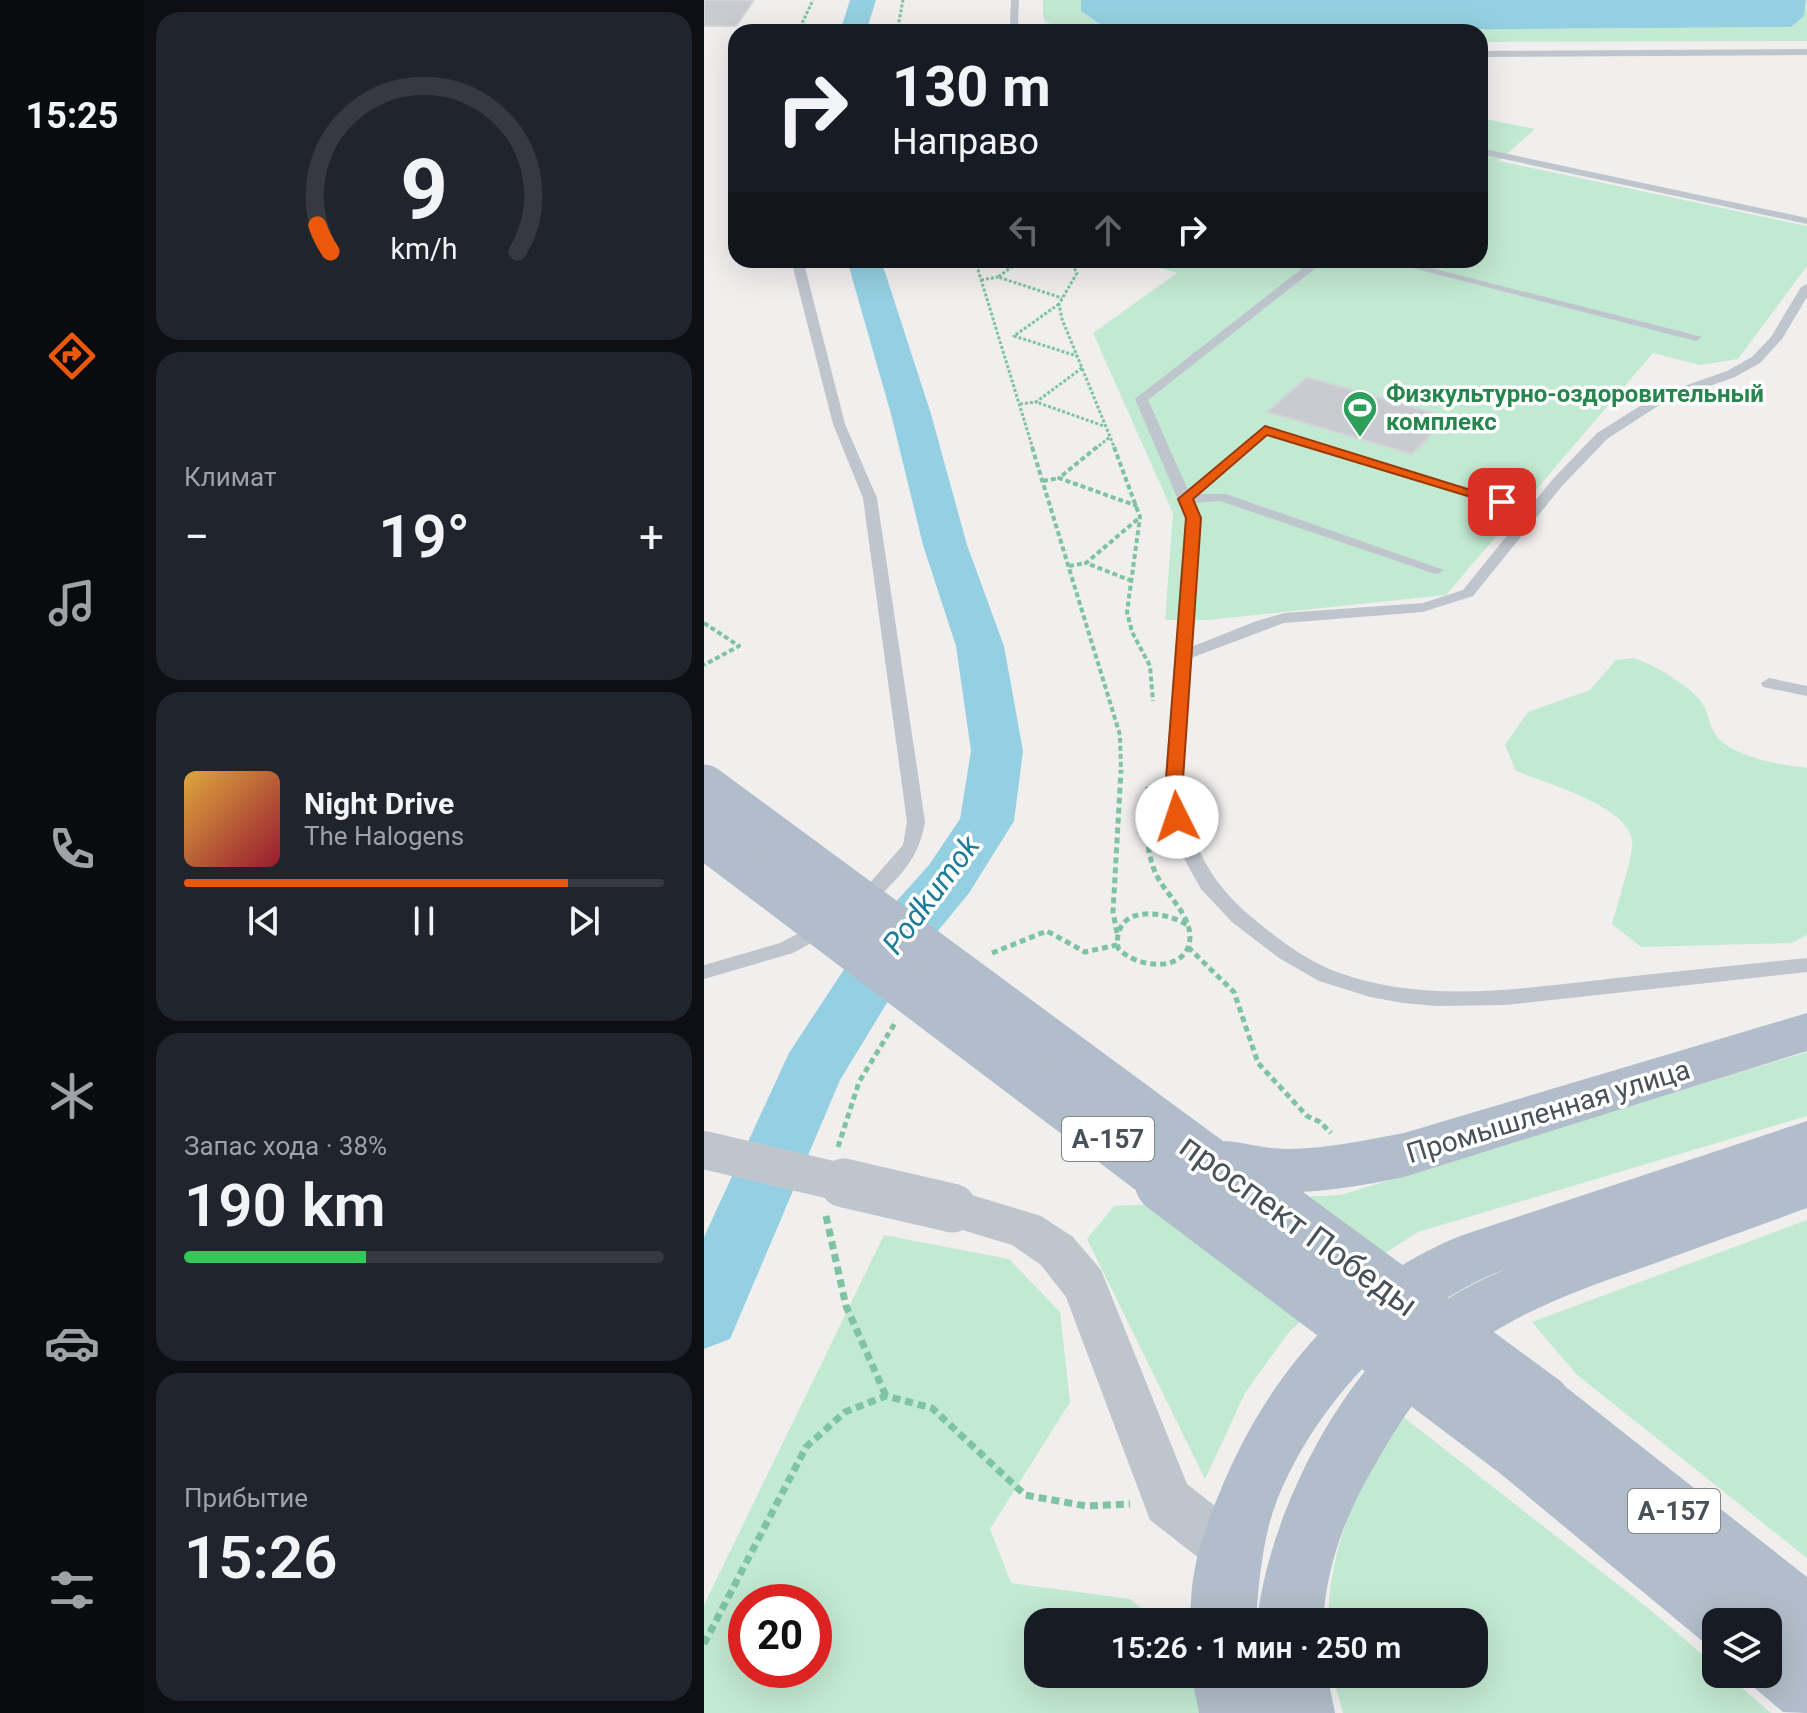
<!DOCTYPE html>
<html lang="ru">
<head>
<meta charset="utf-8">
<style>
	body { margin:0; font-family:Roboto,sans-serif; background:#20242c; color:#f1f3f6; height:100vh; display:flex; flex-direction:column; font-size:30px; white-space:nowrap }
	* { box-sizing:border-box; margin:0 }
	p { font-size:26px; color:#9ea1a6 }
	.icon { flex:none; width:44px; height:44px; fill:none; stroke:currentColor; stroke-width:2; stroke-linecap:round; stroke-linejoin:round }
	.map { position:relative; flex:1; overflow:hidden }
	.sheet { display:flex; flex-direction:column; gap:12px; padding:12px; background:#0d0f14; width:560px }
	.sheet>* { flex:none }
	.hud { position:absolute; left:24px; top:24px; width:760px; height:244px; border-radius:24px; box-shadow:0 8px 32px #0002; background:#171b24; color:#f1f3f6; overflow:hidden }
	.tools { position:absolute; left:998px; top:1608px; display:grid; gap:16px }
	.tools a { display:grid; place-items:center; width:80px; height:80px; border-radius:16px; background:#171b24; box-shadow:0 8px 32px #0002; font-size:40px }
	.speed { position:absolute; left:24px; top:1584px; display:flex; gap:16px; font-size:40px; font-weight:700; text-align:center }
	.speed>* { display:grid; place-content:center; width:104px; height:104px; border-radius:50%; background:#171b24; box-shadow:0 8px 32px #0002; line-height:1 }
	.speed .limit { border:12px solid #d22; background:#fff; color:#111 }
	.pin { position:absolute; display:grid; place-items:center; width:68px; height:68px; color:#fff; margin:-34px; border-radius:16px; box-shadow:0 4px 12px #0006 }
	.me { position:absolute; width:88px; margin:-44px; rotate:356deg; stroke-linejoin:round; filter:drop-shadow(0 0 6px #0008) }
	.turn { display:flex; align-items:center; gap:28px; height:168px; padding:0 32px; font-size:36px }
	.turn .icon { width:104px; height:104px; stroke-width:2.5 }
	.turn b { display:block; font-size:56px; line-height:68px }
	.lanes { display:flex; align-items:center; height:76px; padding:0 32px; background:#0003; justify-content:center; gap:40px; direction:ltr }
	.lanes .off { opacity:.35 }
	.big { font-size:60px; font-weight:600; line-height:1.1 }
	.sheet .widget { flex:1; display:flex; flex-direction:column; justify-content:center; gap:12px; min-width:0; padding:0 28px; border-radius:24px; background:#20242c }
	.sheet .dial { align-items:center; gap:0 }
	.dial svg { height:208px; overflow:visible; fill:none; stroke:#363941; stroke-width:7; stroke-linecap:round; text-anchor:middle }
	.dial text { fill:#f1f3f6; stroke:none }
	.song { display:flex; align-items:center; gap:24px }
	.cover { width:96px; height:96px; border-radius:12px; background:linear-gradient(135deg,hsl(40 70% 55%),hsl(350 70% 35%)) }
	.played { height:8px; border-radius:4px; background:linear-gradient(90deg,#ea580c 80%,#363941 80%) }
	.keys { display:flex; justify-content:space-around; direction:ltr }
	.heat { display:flex; justify-content:space-between; align-items:center; font-size:44px; direction:ltr }
	.charge { height:12px; border-radius:6px; background:linear-gradient(90deg,#34c759 38%,#363941 0) }
	.trip { position:absolute; left:320px; top:1608px; width:464px; height:80px; border-radius:24px; background:#171b24; box-shadow:0 8px 32px #0002; font-weight:600; line-height:80px; text-align:center }
	main { display:flex; flex:1; min-height:0 }
	.menu { display:flex; flex-direction:column; width:144px; justify-content:space-around; align-items:center; background:#090b0e; color:#9ea1a6 }
	.menu .icon { width:56px; height:56px }
	.menu .on { color:#ea580c }
	.menu b { font-size:36px; color:#f1f3f6 }
	.map>svg:first-child { display:block }
	.green { fill:#c2e9d2; fill-rule:evenodd }
	.water { fill:#94d0e1 }
	.lines { fill:none; stroke-linecap:round; stroke-linejoin:round }
	.river { fill:#94d0e1; fill-rule:evenodd }
	.building { fill:#c9cbd0; stroke:#d3d5d9; stroke-width:2 }
	.path-far3 { stroke:#7ec3a2; stroke-width:3; stroke-dasharray:3 2; stroke-linecap:butt }
	.path-far2 { stroke:#7ec3a2; stroke-width:4; stroke-dasharray:5 3; stroke-linecap:butt }
	.path-far1 { stroke:#7ec3a2; stroke-width:5; stroke-dasharray:6 4; stroke-linecap:butt }
	.path { stroke:#7ec3a2; stroke-width:7; stroke-dasharray:8 5; stroke-linecap:butt }
	.lane { fill:#bec5cc; fill-rule:evenodd }
	.street { fill:#bec5cc; fill-rule:evenodd }
	.primary { fill:#b1bdca; fill-rule:evenodd }
	.street-bridge-far1 { stroke:#bec5cc; stroke-width:38 }
	.street-bridge { stroke:#bec5cc; stroke-width:49 }
	.primary-bridge-far1 { stroke:#b1bdca; stroke-width:47 }
	.primary-bridge { stroke:#b1bdca; stroke-width:60 }
	.route { fill:#ea580c; stroke:#983908; stroke-width:2 }
	.labels { text-anchor:middle; stroke-width:7; stroke-linejoin:round; paint-order:stroke }
	.far-leisure-label { font-size:24px; font-weight:bold; fill:#27864d; stroke:#fff; text-anchor:start }
	.shield { fill:#fff; stroke:#80858b; stroke-width:2 }
	.shield-label { font-size:26px; font-weight:bold; fill:#495159 }
	.street-label { font-size:28px; fill:#495159; stroke:#fff }
	.water-label { font-size:30px; font-style:italic; fill:#1d7c98; stroke:#fff }
	.near-street-label { font-size:34px; fill:#495159; stroke:#fff }
</style>
</head>
<body>
<main>
<nav class="menu">
<b>15:25</b>
<svg class="icon on" aria-label="directions" viewBox="0 0 24 24"><path d="M12 3l9 9-9 9-9-9zM9 14v-3h6M13 9l2 2-2 2"/></svg>
<svg class="icon" aria-label="music" viewBox="0 0 24 24"><path d="M9 18V5l10-2v13"/><circle cx="6" cy="18" r="3"/><circle cx="16" cy="16" r="3"/></svg>
<svg class="icon" aria-label="phone" viewBox="0 0 24 24"><path d="M5 4h4l2 5-3 2q2 4 5 5l2-3 5 2v4C11 20 4 13 5 4z"/></svg>
<svg class="icon" aria-label="climate" viewBox="0 0 24 24"><path d="M12 3v18M4 7l16 10M4 17L20 7"/></svg>
<svg class="icon" aria-label="car" viewBox="0 0 24 24"><path d="M5 17H2v-5l4-1 3-4h7l3 4 3 1v5h-3M9 17h6M6 11h13"/><circle cx="7" cy="17" r="2"/><circle cx="17" cy="17" r="2"/></svg>
<svg class="icon" aria-label="filters" viewBox="0 0 24 24"><path d="M4 7h16M4 17h16"/><circle cx="9" cy="7" r="2"/><circle cx="15" cy="17" r="2"/></svg>
</nav>
<section class="sheet">
<div class="widget dial"><svg viewBox="0 0 100 80">
<path d="M14 69A42 42 0 1 1 86 69"/>
<path d="M14 69A42 42 0 0 1 9 59" stroke="#ea580c"/>
<text x="50" y="56" font-size="32" font-weight="700">9</text>
<text x="50" y="72" font-size="11">km/h</text>
</svg></div>
<div class="widget"><p>Климат</p>
<div class="heat"><a>−</a><b class="big">19°</b><a>+</a></div>
</div>
<div class="widget">
<div class="song"><i class="cover"></i><div><b>Night Drive</b><p>The Halogens</p></div></div>
<div class="played"></div>
<div class="keys"><svg class="icon" aria-label="previous" viewBox="0 0 24 24"><path d="M18 5L8 12l10 7zM5 5v14"/></svg><svg class="icon" aria-label="pause" viewBox="0 0 24 24"><path d="M8 5v14M16 5v14"/></svg><svg class="icon" aria-label="next" viewBox="0 0 24 24"><path d="M6 5l10 7-10 7zM19 5v14"/></svg></div>
</div>
<div class="widget"><p>Запас хода · 38%</p><b class="big">190 km</b><div class="charge"></div></div>
<div class="widget"><p>Прибытие</p><b class="big">15:26</b></div>
</section>
<div class="map">
<svg width="1103" height="1713" viewBox="0 0 1103 1713">
	<rect width="100%" height="100%" fill="#f1eeee"/>
	<g class="green">
		<polygon points="339,0 377,0 377,11 403,29 439,32 363,32 342,22 339,16"/>
		<polygon points="1103,0 1103,41 776,42 776,32 463,32 1087,27 1100,16"/>
		<polygon points="776,118 831,129 795,161 1103,226 1103,266 1034,359 996,365 949,353 742,595 504,620 461,620 469,513 389,333 473,273 430,260 776,260"/>
		<path d="M928 658C949 663 982 684 996 700 1005 711 1005 729 1015 739 1034 758 1077 765 1103 768V935L1088 943 937 947 908 924C912 908 931 852 928 839 921 805 841 783 812 771L801 745 824 712 886 690 912 660Z"/>
		<polygon points="1103,1052 1103,1116 714,1232 647,1275 585,1332 541,1393 501,1479 383,1239 410,1206 637,1195"/>
		<polygon points="1103,1220 1103,1558 872,1374 828,1322"/>
		<path d="M180 1235 305 1259 356 1312 366 1402 286 1529 307 1583 426 1599 454 1622H334V1674H489L498 1713H0V1605ZM42 1602H110V1670H42Z"/>
		<path d="M698 1416 944 1608 1012 1666V1674H1022L1067 1713H639L628 1674H770V1622H624C625 1545 656 1478 698 1416Z"/>
	</g>
	<polygon class="water" points="377,0 1102,0 1100,16 1087,27 439,32 403,29 377,11"/>
	<g class="lines">
		<g class="river">
			<polygon points="146,0 172,0 162,32 136,32"/>
			<polygon points="143,260 177,260 227,414 263,545 300,646 319,751 310,821 265,893 206,965 136,1080 26,1339 0,1349 0,1237 85,1053 164,933 225,865 256,819 267,751 252,646 219,545 187,414"/>
		</g>
	</g>
	<g class="building">
		<polygon points="0,0 50,0 32,26 0,26"/>
		<polygon points="603,377 744,417 708,454 563,412"/>
	</g>
	<g class="lines">
		<g class="path-far3">
			<polyline points="94,32 109,0"/>
			<polyline points="193,32 199,0"/>
			<polyline points="271,260 329,449"/>
			<polyline points="317,260 294,277 358,298"/>
			<polyline points="365,260 373,273 355,304 358,319 411,449"/>
			<polyline points="277,280 294,277"/>
			<polyline points="355,304 310,336 373,356"/>
			<polyline points="378,368 332,402 400,426"/>
			<polyline points="316,404 332,402"/>
			<polyline points="391,449 406,437"/>
		</g>
		<g class="path-far2">
			<polyline points="328,447 416,735 417,772"/>
			<polyline points="393,447 355,478 433,506"/>
			<polyline points="410,447 436,517 423,612 428,632 446,666 449,701"/>
			<polyline points="339,481 355,478"/>
			<polyline points="365,566 382,563"/>
			<polyline points="428,581 382,563 435,518"/>
			<polyline points="0,623 35,646 0,665"/>
		</g>
		<g class="path-far1">
			<path d="M444 787C442 815 440 845 451 872 460 893 486 913 486 937 485 974 432 969 414 948 408 905 458 909 483 925"/>
			<polyline points="413,933 409,912 417,770"/>
			<polyline points="484,947 530,992 554,1063 603,1116 616,1122 627,1133"/>
			<polyline points="288,953 343,931 381,952 413,945"/>
			<polyline points="134,1147 155,1082 191,1023"/>
		</g>
		<g class="path">
			<polyline points="122,1216 142,1306 182,1396"/>
			<polyline points="0,1644 102,1447 141,1412 182,1396 228,1408 321,1495 382,1506 426,1504"/>
		</g>
		<g class="lane">
			<polygon points="307,0 315,0 314,23 319,32 311,32 306,23"/>
			<polygon points="1103,49 1103,55 776,57 776,51"/>
			<polygon points="776,148 1103,218 1103,224 776,154"/>
			<path d="M87 260H99L141 424 173 498 221 822C214 863 193 878 165 907H151L149 902 199 845 203 822 159 498 129 424Z"/>
			<path d="M609 260H622L444 400 484 490 561 426 805 502 798 506 793 505 563 435 495 494H522L740 570 733 574 728 573 516 501 489 503 496 518 487 647 550 622 580 613 719 603 759 590 848 480 893 433 952 396 1023 371 1048 357 1067 337 1097 287 1103 284V297L1078 339 1056 363 1031 377 960 402 903 439 858 486 769 596 719 612 580 623 487 658C483 713 472 773 487 827 498 868 523 898 556 924 579 943 605 962 633 972 719 1004 815 989 904 979 970 972 1037 965 1103 958V972L801 1005 733 1006 699 1003 666 997 615 981 575 958 528 922 497 889 484 866 475 847 464 804 461 779 482 518 431 399Z"/>
			<polygon points="677,260 696,260 998,337 992,341"/>
			<polygon points="1065,678 1103,686 1103,696 1059,687 1057,683"/>
			<polygon points="120,920 127,922 129,927 127,932 89,953 0,979 0,965 76,943"/>
		</g>
		<polygon class="street" points="248,1189 337,1216 369,1237 397,1270 483,1484 545,1533 553,1551 545,1569 527,1577 509,1569 446,1520 362,1297 337,1265 308,1245 232,1222 226,1208 232,1194"/>
		<g class="primary">
			<path d="M1103 1013V1051L700 1177C627 1192 564 1202 491 1177L484 1161 491 1145C524 1134 550 1149 583 1149 622 1149 661 1140 700 1133Z"/>
			<path d="M1103 1121V1208C1052 1227 1000 1245 949 1264 875 1290 798 1315 740 1370 711 1396 691 1430 672 1463 642 1514 623 1562 619 1622H553C563 1525 625 1397 698 1332 729 1305 765 1284 803 1269 700 1304 594 1421 565 1525 557 1558 554 1589 552 1622H486C487 1606 487 1589 490 1573 495 1543 506 1515 518 1487 564 1376 645 1279 759 1235Z"/>
			<polygon points="837,1376 858,1384 1103,1577 1103,1713 1079,1712 1040,1679 1039,1674 1064,1674 1064,1622 1012,1622 1012,1649 1003,1645 786,1465 777,1444 786,1423 807,1414 813,1417 807,1404 816,1384"/>
			<polygon points="487,1674 555,1674 561,1705 555,1674 623,1674 631,1713 495,1713"/>
		</g>
		<polyline class="street-bridge-far1" points="0,1150 149,1185"/>
		<polyline class="street-bridge" points="140,1183 248,1208"/>
		<g class="primary-bridge-far1">
			<polyline points="0,788 539,1185"/>
			<polyline points="0,834 464,1185"/>
		</g>
		<g class="primary-bridge">
			<polyline points="461,1183 807,1444"/>
			<polyline points="536,1183 837,1404"/>
		</g>
	</g>
	<polygon class="route" points="561,426 805,502 793,505 563,435 489,499 497,518 479,779 482,817 473,823 465,817 462,779 482,518 474,499"/>
	<defs>
		<symbol id="stadium-pin" viewBox="-11 -11 22 30"><path d="M0 17L-7.5 6A9.5 9.5 0 1 1 7.5 6Z" fill="#2e9e5b" stroke="#fff"/><path d="M0-5a6.5 5 0 1 0 0 10a6.5 5 0 1 0 0-10ZM-3.5-1.8h7v3.6h-7Z" fill="#fff"/></symbol>
	</defs>
	<g fill-rule="evenodd">
		<use href="#stadium-pin" x="636" y="388" width="40" height="54"/>
	</g>
	<g class="labels">
		<g class="far-leisure-label">
			<text x="682" y="402">Физкультурно-оздоровительный<tspan x="682" dy="28">комплекс</tspan></text>
		</g>
		<g class="shield">
			<rect x="358" y="1117" width="92" height="44" rx="6"/>
			<rect x="924" y="1489" width="92" height="44" rx="6"/>
		</g>
		<g class="shield-label">
			<text x="404" y="1148">А-157</text>
			<text x="970" y="1520">А-157</text>
		</g>
		<g class="street-label">
			<text transform="translate(844 1111) rotate(-17)" y="10">Промышленная улица</text>
		</g>
		<g class="water-label">
			<text transform="translate(227 895) rotate(-53)" y="10">Podkumok</text>
		</g>
		<g class="near-street-label">
			<text transform="translate(595 1225) rotate(36)" y="12">проспект Победы</text>
		</g>
	</g>
</svg>
<div class="tools">
<a><svg class="icon" aria-label="layers" viewBox="0 0 24 24"><path d="M12 4l9 5-9 5-9-5zM3 14l9 5 9-5"/></svg></a>
</div>
<div class="speed"><div class="limit">20</div></div>
<div class="pin" style="left:798px;top:502px;background:#d93025"><svg class="icon" aria-label="arrive" viewBox="0 0 24 24"><path d="M6 21V4h12l-3 4 3 4H6"/></svg></div>
<svg class="me" style="left:473px;top:817px" viewBox="-20 -20 40 40"><circle r="19" fill="#fff"/><path d="M0-13L10 11 0 6-10 11z" fill="#ea580c"/></svg>
<div class="trip">15:26 · 1 мин · 250 m</div>
<div class="hud">
<div class="turn"><svg class="icon" aria-label="right" viewBox="0 0 24 24"><path d="M7 20v-9h11M14 6l5 5-5 5"/></svg><div><b>130 m</b>Направо</div></div>
<div class="lanes"><svg class="icon off" aria-label="left" viewBox="0 0 24 24"><path d="M17 20v-9H6M10 6l-5 5 5 5"/></svg><svg class="icon off" aria-label="ahead" viewBox="0 0 24 24"><path d="M12 20V5M6 11l6-6 6 6"/></svg><svg class="icon" aria-label="right" viewBox="0 0 24 24"><path d="M7 20v-9h11M14 6l5 5-5 5"/></svg></div>
</div>
</div>
</main>
</body>
</html>
